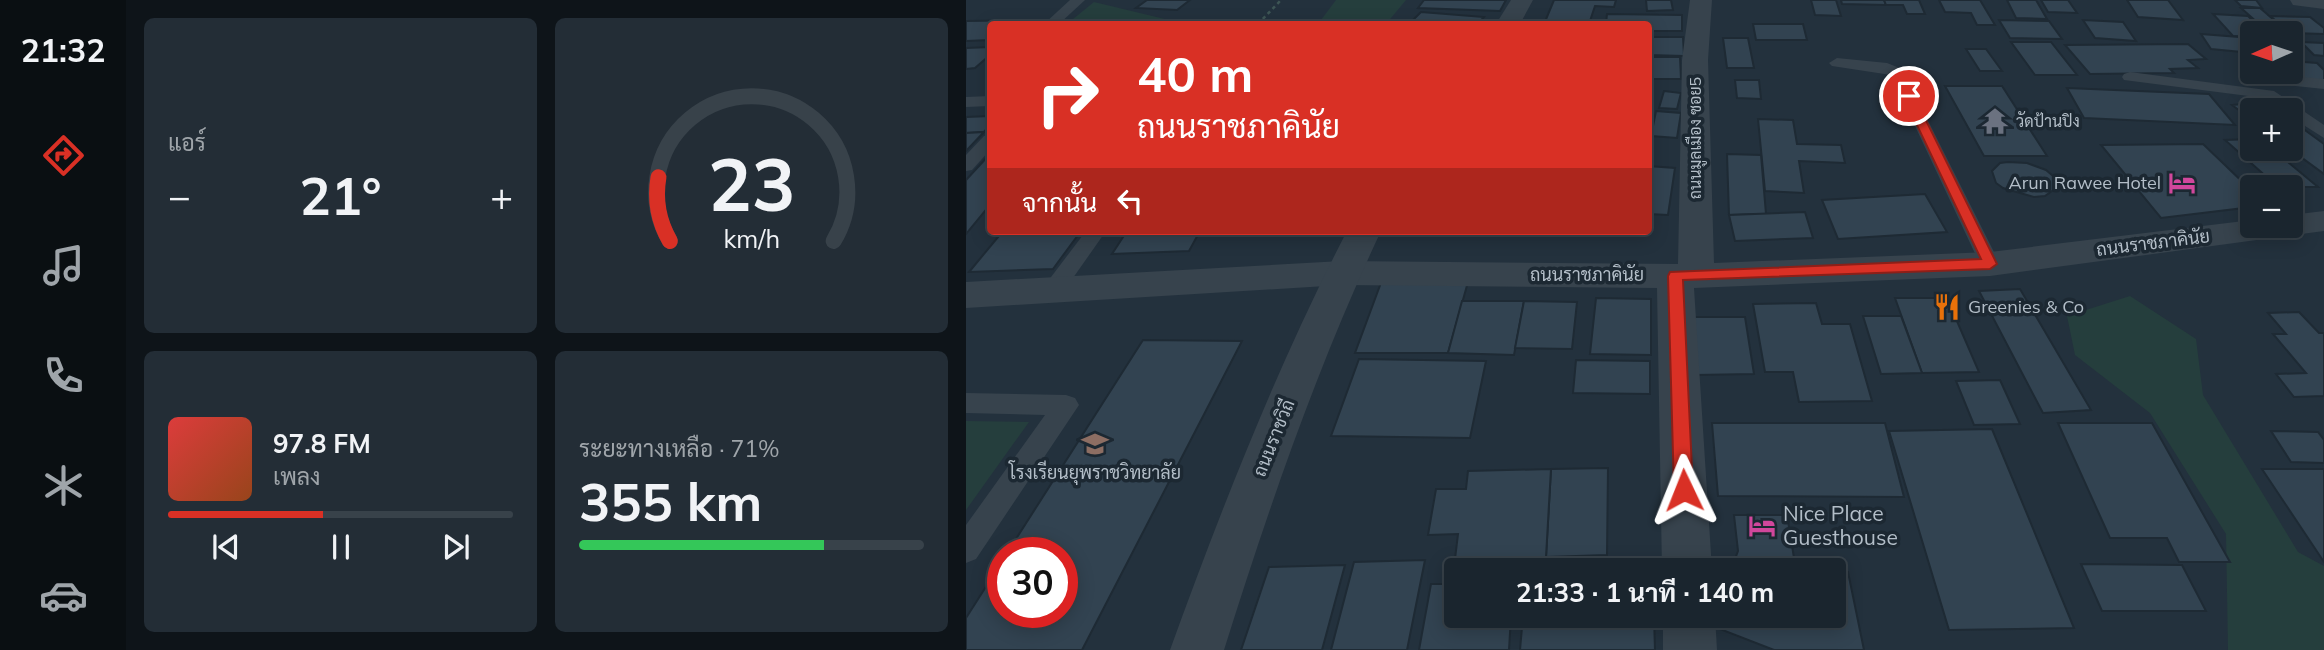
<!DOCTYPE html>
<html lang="th">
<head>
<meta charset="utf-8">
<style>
	body { margin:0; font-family:Mulish,Sarabun,sans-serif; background:#232d36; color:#f1f3f6; height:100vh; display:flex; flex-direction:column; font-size:26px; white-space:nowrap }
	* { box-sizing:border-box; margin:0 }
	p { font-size:23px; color:#9fa5aa }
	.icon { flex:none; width:38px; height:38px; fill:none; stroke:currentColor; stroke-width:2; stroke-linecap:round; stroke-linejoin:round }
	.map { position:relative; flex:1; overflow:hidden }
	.side { display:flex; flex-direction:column; gap:18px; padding:18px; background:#0e1419; width:840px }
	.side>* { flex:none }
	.hud { position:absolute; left:21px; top:21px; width:665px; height:214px; border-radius:7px; box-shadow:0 4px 18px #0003,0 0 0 2px #38424a; background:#d93025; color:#fff; overflow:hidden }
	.needle { width:46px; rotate:267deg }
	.tools { position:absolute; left:1274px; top:21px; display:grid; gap:14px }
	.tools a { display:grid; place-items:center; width:63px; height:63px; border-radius:7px; background:#1a252e; box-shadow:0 4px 18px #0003,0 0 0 2px #38424a; font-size:35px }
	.speed { position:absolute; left:21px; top:537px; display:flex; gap:14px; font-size:35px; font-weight:700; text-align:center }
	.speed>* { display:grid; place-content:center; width:91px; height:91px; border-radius:50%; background:#1a252e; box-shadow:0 4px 18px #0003,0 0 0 2px #38424a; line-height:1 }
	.speed .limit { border:10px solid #d22; background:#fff; color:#111 }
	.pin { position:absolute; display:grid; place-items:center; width:60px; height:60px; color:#fff; margin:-30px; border:4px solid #fff; border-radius:50%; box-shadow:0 2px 7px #0007 }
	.me { position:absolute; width:77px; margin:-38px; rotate:358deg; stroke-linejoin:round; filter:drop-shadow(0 0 5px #0008) }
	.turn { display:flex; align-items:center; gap:24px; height:147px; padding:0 35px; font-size:32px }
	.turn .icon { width:91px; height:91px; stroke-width:2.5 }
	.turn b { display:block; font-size:49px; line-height:60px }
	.then { display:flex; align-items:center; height:66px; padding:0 35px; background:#0003; gap:14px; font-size:26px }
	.big { font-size:52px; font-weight:700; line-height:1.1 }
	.side .tile { flex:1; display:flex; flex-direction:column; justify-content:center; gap:10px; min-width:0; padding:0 24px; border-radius:10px; background:#232d36 }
	.side .dial { align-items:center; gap:0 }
	.dial svg { height:182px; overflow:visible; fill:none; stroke:#38424a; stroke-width:7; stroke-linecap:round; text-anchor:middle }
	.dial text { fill:#f1f3f6; stroke:none }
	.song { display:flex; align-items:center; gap:21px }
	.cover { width:84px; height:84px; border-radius:10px; background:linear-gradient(135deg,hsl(0 70% 55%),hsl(20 70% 35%)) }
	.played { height:7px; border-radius:4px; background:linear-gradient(90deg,#d93025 45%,#38424a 45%) }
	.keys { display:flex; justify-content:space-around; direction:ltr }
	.heat { display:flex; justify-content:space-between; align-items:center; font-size:38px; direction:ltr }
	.charge { height:10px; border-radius:5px; background:linear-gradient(90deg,#34c759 71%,#38424a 0) }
	.side .tiles { flex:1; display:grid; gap:18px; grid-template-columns:repeat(2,1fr) }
	.trip { position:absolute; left:478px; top:558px; width:402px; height:70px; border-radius:7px; background:#1a252e; box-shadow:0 4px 18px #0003,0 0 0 2px #38424a; font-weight:700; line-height:70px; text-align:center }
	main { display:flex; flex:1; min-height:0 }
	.dock { display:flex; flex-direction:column; width:126px; justify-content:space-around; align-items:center; background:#0a0f12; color:#9fa5aa }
	.dock .icon { width:49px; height:49px }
	.dock .selected { color:#d93025 }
	.dock b { font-size:32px; color:#f1f3f6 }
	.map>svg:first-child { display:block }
	.green { fill:#253e3d }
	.building { fill:#324351; stroke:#1e2a34; stroke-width:2 }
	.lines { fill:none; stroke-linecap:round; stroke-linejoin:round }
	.path { stroke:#3e5655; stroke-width:2.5; stroke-dasharray:3.5 3.5; stroke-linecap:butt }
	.service { fill:#37434d; fill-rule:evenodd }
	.minor { fill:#37434d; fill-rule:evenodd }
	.tertiary { fill:#37434d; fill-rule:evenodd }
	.route { fill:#d93025; stroke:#8d1f18; stroke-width:2 }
	.labels { text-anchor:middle; stroke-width:7; stroke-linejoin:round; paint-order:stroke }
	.far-poi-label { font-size:16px; fill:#b3bec8; stroke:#1c2832; text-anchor:start }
	.far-street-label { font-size:16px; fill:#b3bec8; stroke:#1c2832 }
	.poi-label { font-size:18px; fill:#b3bec8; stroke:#1c2832; text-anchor:end }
	.street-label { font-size:18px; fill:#b3bec8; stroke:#1c2832 }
	.near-poi-label { font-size:21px; fill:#b3bec8; stroke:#1c2832; text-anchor:start }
</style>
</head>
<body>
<main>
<nav class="dock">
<b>21:32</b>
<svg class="icon selected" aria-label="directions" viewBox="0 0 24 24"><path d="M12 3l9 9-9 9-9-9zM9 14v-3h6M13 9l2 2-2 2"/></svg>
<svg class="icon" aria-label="music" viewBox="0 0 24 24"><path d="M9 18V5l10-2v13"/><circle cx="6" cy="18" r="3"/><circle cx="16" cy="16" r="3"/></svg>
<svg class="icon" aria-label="phone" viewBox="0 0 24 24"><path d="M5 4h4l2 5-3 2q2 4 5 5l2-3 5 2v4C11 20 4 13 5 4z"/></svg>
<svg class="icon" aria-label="climate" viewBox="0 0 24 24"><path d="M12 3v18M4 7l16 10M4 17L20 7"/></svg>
<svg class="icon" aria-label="car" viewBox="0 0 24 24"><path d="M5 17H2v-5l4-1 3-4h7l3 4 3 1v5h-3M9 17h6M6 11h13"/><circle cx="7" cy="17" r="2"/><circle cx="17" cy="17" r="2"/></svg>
</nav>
<section class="side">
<div class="tiles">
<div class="tile"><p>แอร์</p>
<div class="heat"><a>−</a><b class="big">21°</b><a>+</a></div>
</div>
<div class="tile dial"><svg viewBox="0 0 100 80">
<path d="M14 69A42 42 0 1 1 86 69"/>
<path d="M14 69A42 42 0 0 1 9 41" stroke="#d93025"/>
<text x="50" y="56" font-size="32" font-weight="700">23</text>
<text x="50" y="72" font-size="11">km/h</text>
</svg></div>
<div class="tile">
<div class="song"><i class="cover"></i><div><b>97.8 FM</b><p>เพลง</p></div></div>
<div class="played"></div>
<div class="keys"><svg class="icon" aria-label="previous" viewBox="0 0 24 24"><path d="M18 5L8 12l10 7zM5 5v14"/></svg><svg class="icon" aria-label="pause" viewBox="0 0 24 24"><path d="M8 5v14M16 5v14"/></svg><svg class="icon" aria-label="next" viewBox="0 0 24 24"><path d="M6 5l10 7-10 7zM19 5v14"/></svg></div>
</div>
<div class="tile"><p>ระยะทางเหลือ · 71%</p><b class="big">355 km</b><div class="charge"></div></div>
</div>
</section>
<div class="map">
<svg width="1358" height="650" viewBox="0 0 1358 650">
	<rect width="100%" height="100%" fill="#23313d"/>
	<g class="green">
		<polygon points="370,0 440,0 420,24 352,24"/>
		<polygon points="128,2 207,21 204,24 101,24"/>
		<polygon points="1164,296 1230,339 1237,395 1332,552 1358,566 1358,650 1262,650 1260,534 1184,413 1109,355 1101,316"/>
		<polygon points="0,421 63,422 0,510"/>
	</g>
	<g class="building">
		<polygon points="181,0 224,0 211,10 170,8"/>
		<polygon points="458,0 540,0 534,11 452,8"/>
		<polygon points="588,0 650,0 648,7 629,6 623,24 578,24"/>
		<polygon points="680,0 705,0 707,10 681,11"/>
		<polygon points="845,0 870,0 875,16 849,15"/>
		<polygon points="875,0 918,0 920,5 876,4"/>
		<polygon points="918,0 953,0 959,14 941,14 937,5 920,5"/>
		<polygon points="973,0 1014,0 1029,25 1011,25 1005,13 979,12"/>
		<polygon points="1041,0 1070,0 1081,19 1050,18"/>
		<polygon points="1075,0 1102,0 1111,13 1082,12"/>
		<polygon points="1161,0 1202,0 1217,20 1172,17"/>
		<polygon points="1269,0 1290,0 1296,8 1275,6"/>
		<polygon points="1275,8 1294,8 1322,32 1302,32"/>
		<polygon points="455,12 518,17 512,24 443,24"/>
		<polygon points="641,14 716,15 716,31 682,31 682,24 640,24"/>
		<polygon points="1247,14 1282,16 1299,33 1286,33 1286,37 1267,36"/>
		<polygon points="1304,16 1344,17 1358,28 1358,34 1325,33"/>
		<polygon points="64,20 59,24 24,24 24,40 0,41 0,21"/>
		<polygon points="1033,20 1083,21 1096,39 1044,38"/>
		<polygon points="1117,20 1157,22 1170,41 1129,38"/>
		<polygon points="787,24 837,24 841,40 790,40"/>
		<polygon points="1235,34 1286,38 1286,53 1245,49"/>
		<polygon points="682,37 717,37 718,56 682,55"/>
		<polygon points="757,38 782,38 788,68 761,68"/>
		<polygon points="1045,42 1085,42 1111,75 1069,75"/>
		<polygon points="1335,42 1358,43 1358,56 1348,55"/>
		<polygon points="1222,44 1240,59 1222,60 1232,68 1204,69 1208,73 1124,74 1099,45"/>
		<polygon points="24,47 24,55 9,68 0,69 0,48"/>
		<polygon points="1000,49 1020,49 1036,71 1014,71"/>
		<polygon points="682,57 714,57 715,79 682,79"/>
		<polygon points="1325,61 1351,63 1358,70 1358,82 1294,77 1290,72 1325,72"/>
		<polygon points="769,80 793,80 795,99 771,98"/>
		<polygon points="979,86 1036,86 1081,156 1018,156"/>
		<polygon points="1101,88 1243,94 1269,125 1118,118"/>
		<polygon points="698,91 715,93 711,109 693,108"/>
		<polygon points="1299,102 1311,110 1286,110 1286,120 1266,105"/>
		<polygon points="690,111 715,113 711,138 685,136"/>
		<polygon points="24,116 24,125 18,132 0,133 0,117"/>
		<polygon points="792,119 827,120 831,144 875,145 879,163 833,161 838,193 799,191"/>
		<polygon points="1325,120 1358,144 1358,174 1324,149"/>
		<polygon points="18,132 0,151 0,133"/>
		<polygon points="1286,139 1286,149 1306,149 1352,187 1312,187 1259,140"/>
		<polygon points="1237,144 1286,191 1286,207 1195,218 1135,145"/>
		<polygon points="24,154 24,205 0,234 0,180"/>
		<polygon points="761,154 795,155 800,214 763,215"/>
		<polygon points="1042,162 1061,163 1080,170 1087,176 1090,188 1079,196 1068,197 1037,188 1030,183 1026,171 1034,163"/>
		<polygon points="682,166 709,168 702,215 682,214"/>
		<polygon points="959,194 981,232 872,239 856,200"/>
		<polygon points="839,212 847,238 769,241 763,215"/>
		<polygon points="37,231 115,231 87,269 3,272"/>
		<polygon points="161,231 234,231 223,251 146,254"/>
		<polygon points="416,280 502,282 482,353 389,353"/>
		<polygon points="1054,289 1125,410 1077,413 1013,291"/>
		<polygon points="630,298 685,299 685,355 624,354"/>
		<polygon points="929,298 981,298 1013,372 956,373"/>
		<polygon points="496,301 558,301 548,355 482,353"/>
		<polygon points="558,301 611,302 606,349 549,348"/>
		<polygon points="850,303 856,324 884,324 906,401 833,402 827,372 799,372 787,304"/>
		<polygon points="1333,312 1353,333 1358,333 1358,396 1328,397 1310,374 1340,373 1307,334 1320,334 1302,313"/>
		<polygon points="897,316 935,316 956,373 915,374"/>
		<polygon points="724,317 779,317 788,374 729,375"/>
		<polygon points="177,340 276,341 116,650 0,650 0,618 37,560 37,612 96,612 96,553 41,553"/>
		<polygon points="393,359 520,361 504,438 365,436"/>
		<polygon points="610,360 684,361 684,394 607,393"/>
		<polygon points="1034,380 1054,424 1008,425 990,381"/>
		<polygon points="746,423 919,423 938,497 752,496"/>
		<polygon points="1092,423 1186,423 1264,562 1213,562 1201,538 1144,538"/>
		<polygon points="1026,429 1108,628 983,630 923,431"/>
		<polygon points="1305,431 1352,432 1358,440 1358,463 1325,462"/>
		<polygon points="642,468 641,555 580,557 585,469"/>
		<polygon points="585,469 580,557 489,559 492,534 462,535 470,489 500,489 502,471"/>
		<polygon points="1296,469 1358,469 1358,562"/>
		<polygon points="768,515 821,515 830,570 765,570 772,551"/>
		<polygon points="459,560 441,650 365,650 388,562"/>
		<polygon points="1115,564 1216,565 1240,611 1136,611"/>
		<polygon points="379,565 356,650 275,650 303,567"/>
		<polygon points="868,572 882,572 898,650 808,650 746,626 749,616 868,616"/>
		<polygon points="465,584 490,584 490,616 545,616 543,650 453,650"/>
		<polygon points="557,616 688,616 689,650 554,650"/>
	</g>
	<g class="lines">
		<polyline class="path" points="292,24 315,0"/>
		<g class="service">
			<polygon points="104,0 119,0 93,24 78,24"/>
			<polygon points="871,58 921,63 936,69 1034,264 1031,269 1017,269 1014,264 925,75 866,66 863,63"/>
			<polygon points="1164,72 1308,91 1358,125 1358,138 1325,117 1325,110 1315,110 1298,98 1158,80 1156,77 1158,74"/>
			<polygon points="1281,72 1358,79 1358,89 1275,80 1273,77 1275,74"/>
			<polygon points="24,96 24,106 0,107 0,97"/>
			<polygon points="24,135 24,150 6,170 0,171 0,155 18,136"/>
			<polygon points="120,231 140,231 95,295 87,297 79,295 76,290 79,285"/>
			<polygon points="0,393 100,395 109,398 113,405 10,559 0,563 0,525 79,415 0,413"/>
		</g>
		<g class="minor">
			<polygon points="724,0 746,0 742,60 748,263 1024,252 1286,220 1286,226 1325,226 1325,215 1358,211 1358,231 1024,276 728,288 746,570 696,570 691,288 376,285 0,308 0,282 376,261 712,264 716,60"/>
			<polygon points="1324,0 1358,0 1358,9 1327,5"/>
			<polygon points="697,616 749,616 751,650 697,650"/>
		</g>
		<g class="tertiary">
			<polygon points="545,0 567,0 554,24 530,24"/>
			<path d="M381 231H415C351 367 303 507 258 650H204C256 507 311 366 381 231Z"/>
		</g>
	</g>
	<polygon class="route" points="943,93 948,96 1031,264 1024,269 717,280 727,490 724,496 718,498 711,496 708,490 702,276 704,272 1015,259 937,96"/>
	<defs>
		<symbol id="temple-bare" viewBox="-9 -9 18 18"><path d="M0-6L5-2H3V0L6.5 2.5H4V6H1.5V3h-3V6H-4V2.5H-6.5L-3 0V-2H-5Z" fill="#6b7280" stroke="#1c2832" stroke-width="2.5" paint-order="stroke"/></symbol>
		<symbol id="hotel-bare" viewBox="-9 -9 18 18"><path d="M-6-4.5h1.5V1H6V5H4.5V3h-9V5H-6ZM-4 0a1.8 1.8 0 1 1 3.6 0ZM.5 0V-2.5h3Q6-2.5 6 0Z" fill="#d1479c" stroke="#1c2832" stroke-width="2.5" paint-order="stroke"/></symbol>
		<symbol id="restaurant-bare" viewBox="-9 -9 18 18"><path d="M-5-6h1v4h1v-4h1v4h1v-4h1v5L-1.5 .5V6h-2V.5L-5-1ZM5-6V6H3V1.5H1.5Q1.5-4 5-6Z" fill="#e8710a" stroke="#1c2832" stroke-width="2.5" paint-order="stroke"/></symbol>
		<symbol id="school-bare" viewBox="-9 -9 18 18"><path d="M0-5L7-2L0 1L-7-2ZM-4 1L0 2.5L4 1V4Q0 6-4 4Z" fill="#8d6e63" stroke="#1c2832" stroke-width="2.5" paint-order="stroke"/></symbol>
	</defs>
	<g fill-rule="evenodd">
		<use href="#temple-bare" x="1010" y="102" width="38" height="38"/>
		<use href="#hotel-bare" x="1197" y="164" width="38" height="38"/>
		<use href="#restaurant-bare" x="962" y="288" width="38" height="38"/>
		<use href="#school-bare" x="110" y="425" width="38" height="38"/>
		<use href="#hotel-bare" x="777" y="507" width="38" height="38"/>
	</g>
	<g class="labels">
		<g class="far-poi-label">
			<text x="1050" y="127">วัดป้านปิง</text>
		</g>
		<g class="far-street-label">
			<text transform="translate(729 138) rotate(-90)" y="6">ถนนมูลเมือง ซอย5</text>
		</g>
		<g class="poi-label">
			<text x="1195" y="189">Arun Rawee Hotel</text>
			<text x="1002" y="313" text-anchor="start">Greenies &amp; Co</text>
			<text x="129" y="479" text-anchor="middle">โรงเรียนยุพราชวิทยาลัย</text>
		</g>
		<g class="street-label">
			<text transform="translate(1187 243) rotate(-7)" y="6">ถนนราชภาคินัย</text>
			<text x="621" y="281">ถนนราชภาคินัย</text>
			<text transform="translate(308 438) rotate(-68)" y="6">ถนนราชวิถี</text>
		</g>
		<g class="near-poi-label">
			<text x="817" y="521">Nice Place<tspan x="817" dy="24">Guesthouse</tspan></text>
		</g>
	</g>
</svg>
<div class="tools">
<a><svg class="needle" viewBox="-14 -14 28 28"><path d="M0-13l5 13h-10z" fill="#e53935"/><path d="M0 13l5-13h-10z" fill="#9fa5aa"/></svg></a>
<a>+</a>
<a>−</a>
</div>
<div class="speed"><div class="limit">30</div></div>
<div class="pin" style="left:943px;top:96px;background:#d93025"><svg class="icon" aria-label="arrive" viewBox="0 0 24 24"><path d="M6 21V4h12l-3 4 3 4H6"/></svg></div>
<svg class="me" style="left:718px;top:490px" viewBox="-20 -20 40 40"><path d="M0-17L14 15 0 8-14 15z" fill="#d93025" stroke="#fff" stroke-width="4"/></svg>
<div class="trip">21:33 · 1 นาที · 140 m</div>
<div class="hud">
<div class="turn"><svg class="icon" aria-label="right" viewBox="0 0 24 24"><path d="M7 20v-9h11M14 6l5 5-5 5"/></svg><div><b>40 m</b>ถนนราชภาคินัย</div></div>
<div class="then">จากนั้น<svg class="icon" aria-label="left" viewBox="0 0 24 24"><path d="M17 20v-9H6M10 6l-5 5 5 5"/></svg></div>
</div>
</div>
</main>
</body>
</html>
